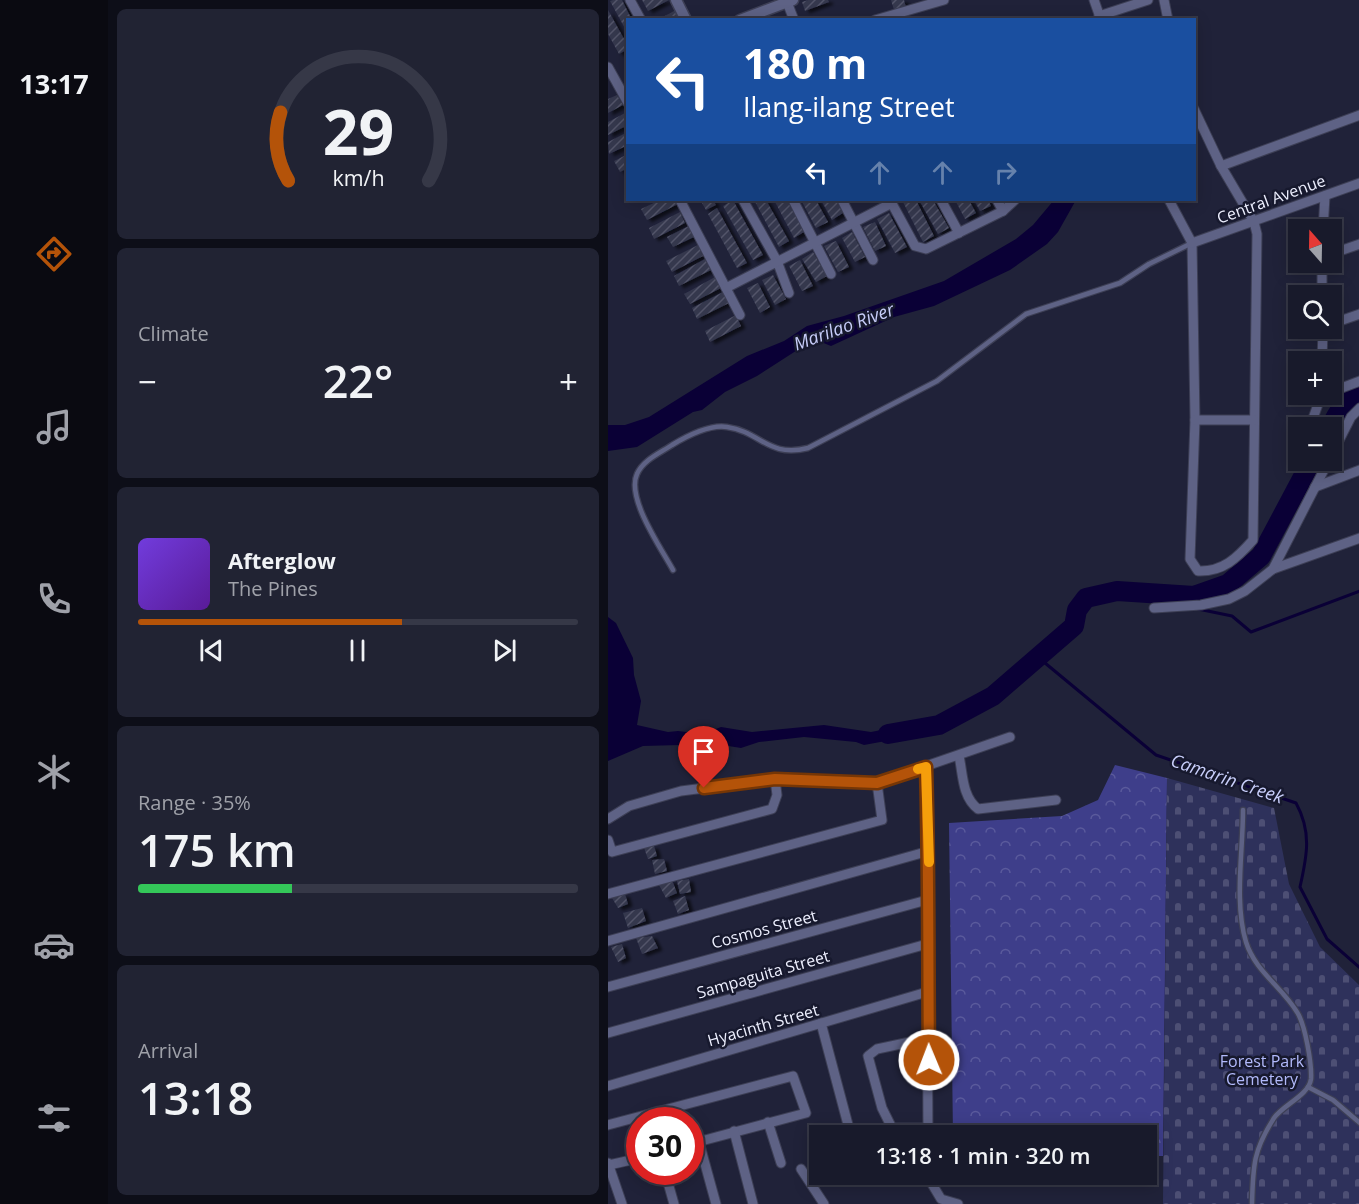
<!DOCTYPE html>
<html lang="en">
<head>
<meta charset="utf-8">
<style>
	body { margin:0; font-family:"Open Sans",sans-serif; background:#212333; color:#f1f3f6; height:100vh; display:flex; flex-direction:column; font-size:22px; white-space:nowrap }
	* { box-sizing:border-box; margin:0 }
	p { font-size:20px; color:#9fa1a9 }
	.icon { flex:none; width:33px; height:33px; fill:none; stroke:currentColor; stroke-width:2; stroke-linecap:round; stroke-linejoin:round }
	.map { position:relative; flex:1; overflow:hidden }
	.drawer { display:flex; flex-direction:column; gap:9px; padding:9px; background:#0d0e18; width:500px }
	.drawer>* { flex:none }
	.hud { position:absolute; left:18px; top:18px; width:570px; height:183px; border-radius:0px; box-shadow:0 3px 15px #0003,0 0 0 2px #363847; background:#1a4fa0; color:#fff; overflow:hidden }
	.needle { width:39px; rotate:340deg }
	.tools { position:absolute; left:680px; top:219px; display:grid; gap:12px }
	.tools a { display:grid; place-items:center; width:54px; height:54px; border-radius:0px; background:#181a2b; box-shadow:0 3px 15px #0003,0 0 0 2px #363847; font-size:30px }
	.speed { position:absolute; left:18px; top:1107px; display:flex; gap:12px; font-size:30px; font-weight:700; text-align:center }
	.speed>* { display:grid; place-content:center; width:78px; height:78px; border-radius:50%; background:#181a2b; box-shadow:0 3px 15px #0003,0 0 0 2px #363847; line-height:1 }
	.speed .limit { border:9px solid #d22; background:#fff; color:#111 }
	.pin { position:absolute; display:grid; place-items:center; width:51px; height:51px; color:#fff; margin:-62px -26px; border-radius:50% 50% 50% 0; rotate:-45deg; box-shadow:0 0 6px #0007 }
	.pin .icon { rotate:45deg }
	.me { position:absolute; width:66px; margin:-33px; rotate:359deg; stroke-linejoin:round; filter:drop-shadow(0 0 4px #0008) }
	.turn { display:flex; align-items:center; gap:21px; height:126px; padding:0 18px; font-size:27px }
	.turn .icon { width:78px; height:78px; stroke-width:2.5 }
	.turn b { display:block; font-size:42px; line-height:51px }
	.lanes { display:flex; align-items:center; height:57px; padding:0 18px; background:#0003; justify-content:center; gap:30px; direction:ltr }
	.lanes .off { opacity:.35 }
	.big { font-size:45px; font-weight:600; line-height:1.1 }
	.drawer .widget { flex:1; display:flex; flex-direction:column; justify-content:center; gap:9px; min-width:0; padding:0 21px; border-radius:9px; background:#212333 }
	.drawer .dial { align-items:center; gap:0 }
	.dial svg { height:156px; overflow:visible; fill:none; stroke:#363847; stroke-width:7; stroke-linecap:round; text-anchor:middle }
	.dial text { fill:#f1f3f6; stroke:none }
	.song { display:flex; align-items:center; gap:18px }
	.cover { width:72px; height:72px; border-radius:9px; background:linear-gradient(135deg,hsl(260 70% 55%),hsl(270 70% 35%)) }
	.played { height:6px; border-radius:3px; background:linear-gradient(90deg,#b45309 60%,#363847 60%) }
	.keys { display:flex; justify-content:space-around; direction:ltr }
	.heat { display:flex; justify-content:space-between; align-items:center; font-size:33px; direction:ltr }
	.charge { height:9px; border-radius:4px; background:linear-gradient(90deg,#34c759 35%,#363847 0) }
	.trip { position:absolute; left:201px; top:1125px; width:348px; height:60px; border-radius:0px; background:#181a2b; box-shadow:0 3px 15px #0003,0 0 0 2px #363847; font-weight:600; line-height:60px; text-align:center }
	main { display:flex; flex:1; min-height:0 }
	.tabs { display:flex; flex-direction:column; width:108px; justify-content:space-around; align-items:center; background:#0a0a11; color:#9fa1a9 }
	.tabs .icon { width:42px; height:42px }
	.tabs .current { color:#b45309 }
	.tabs b { font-size:27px; color:#f1f3f6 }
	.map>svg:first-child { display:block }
	.forest { fill:url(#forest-crowns) }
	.cemetery { fill:url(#cemetery-stones) }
	.water { fill:#0a0036 }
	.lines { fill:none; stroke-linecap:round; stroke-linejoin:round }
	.stream { stroke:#0a0036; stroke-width:3 }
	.river { stroke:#0a0036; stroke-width:20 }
	.building { fill:url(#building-hatch); filter:url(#shadow) }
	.service-casing { stroke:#3d3f55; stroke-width:7 }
	.minor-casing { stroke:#3d3f55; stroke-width:11 }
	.tertiary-casing { stroke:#3d3f55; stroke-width:13 }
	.service { stroke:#5e6285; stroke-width:4.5 }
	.minor { stroke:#5e6285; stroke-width:9 }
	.tertiary { stroke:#5e6285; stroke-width:10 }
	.route-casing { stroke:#753606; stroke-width:15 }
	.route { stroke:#b45309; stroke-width:10 }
	.slow { stroke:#f59e0b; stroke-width:10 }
	.labels { text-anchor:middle; stroke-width:5; stroke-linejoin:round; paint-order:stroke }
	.street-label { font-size:16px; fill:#edeffe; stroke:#17192e }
	.park-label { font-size:16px; fill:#b2bafb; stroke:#17192e }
	.water-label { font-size:18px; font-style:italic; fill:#c8cefa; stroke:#17192e }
</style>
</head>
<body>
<main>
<nav class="tabs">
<b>13:17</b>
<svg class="icon current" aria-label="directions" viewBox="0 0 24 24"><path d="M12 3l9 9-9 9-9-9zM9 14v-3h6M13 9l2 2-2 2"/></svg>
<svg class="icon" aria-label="music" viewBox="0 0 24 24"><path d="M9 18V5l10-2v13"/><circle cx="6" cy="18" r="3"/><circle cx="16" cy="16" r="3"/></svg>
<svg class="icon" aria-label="phone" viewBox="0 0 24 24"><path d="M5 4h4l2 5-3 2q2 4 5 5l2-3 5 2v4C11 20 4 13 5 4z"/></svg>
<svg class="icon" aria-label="climate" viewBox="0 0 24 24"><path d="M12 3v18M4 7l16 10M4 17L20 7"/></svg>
<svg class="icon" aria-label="car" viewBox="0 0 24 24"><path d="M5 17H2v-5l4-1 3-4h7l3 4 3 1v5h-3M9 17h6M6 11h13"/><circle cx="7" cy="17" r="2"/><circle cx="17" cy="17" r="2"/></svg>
<svg class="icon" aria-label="filters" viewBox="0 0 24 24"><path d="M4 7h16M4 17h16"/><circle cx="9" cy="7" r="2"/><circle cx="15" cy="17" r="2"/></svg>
</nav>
<section class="drawer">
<div class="widget dial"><svg viewBox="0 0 100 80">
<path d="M14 69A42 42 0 1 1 86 69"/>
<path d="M14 69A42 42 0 0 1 10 34" stroke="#b45309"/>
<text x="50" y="56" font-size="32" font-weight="700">29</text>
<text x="50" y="72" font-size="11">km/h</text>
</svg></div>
<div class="widget"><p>Climate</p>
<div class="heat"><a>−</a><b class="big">22°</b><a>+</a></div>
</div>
<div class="widget">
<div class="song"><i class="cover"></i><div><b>Afterglow</b><p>The Pines</p></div></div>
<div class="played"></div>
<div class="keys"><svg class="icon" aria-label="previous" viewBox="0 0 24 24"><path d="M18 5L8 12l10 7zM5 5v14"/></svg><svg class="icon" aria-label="pause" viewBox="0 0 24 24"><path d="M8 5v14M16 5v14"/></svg><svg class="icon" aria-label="next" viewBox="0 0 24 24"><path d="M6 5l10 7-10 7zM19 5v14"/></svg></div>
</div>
<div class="widget"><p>Range · 35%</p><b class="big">175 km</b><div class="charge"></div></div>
<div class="widget"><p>Arrival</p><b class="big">13:18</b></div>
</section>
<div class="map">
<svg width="752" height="1204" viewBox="0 0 752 1204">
	<defs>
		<pattern id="forest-crowns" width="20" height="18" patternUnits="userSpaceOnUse" patternTransform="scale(1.5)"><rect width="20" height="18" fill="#3e3e8a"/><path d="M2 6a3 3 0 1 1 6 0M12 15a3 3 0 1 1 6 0" fill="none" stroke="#5a5a9c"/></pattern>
		<pattern id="cemetery-stones" width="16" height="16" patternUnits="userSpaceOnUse" patternTransform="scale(1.5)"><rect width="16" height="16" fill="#2e315b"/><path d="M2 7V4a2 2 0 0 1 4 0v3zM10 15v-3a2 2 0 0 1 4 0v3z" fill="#4d4f74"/></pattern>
		<pattern id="building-hatch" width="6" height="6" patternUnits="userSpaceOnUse" patternTransform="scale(1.5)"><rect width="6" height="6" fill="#34374e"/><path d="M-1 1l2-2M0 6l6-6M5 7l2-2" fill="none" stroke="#525469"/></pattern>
		<filter id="shadow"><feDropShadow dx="4.5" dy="2.5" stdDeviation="1.5" flood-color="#0009"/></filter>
	</defs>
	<rect width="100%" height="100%" fill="#202239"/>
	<polygon class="forest" points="507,765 559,778 555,1156 539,1156 538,1136 345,1135 341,823 454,816 490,800"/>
	<polygon class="cemetery" points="559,778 666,808 681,884 712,947 751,985 752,1204 555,1204"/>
	<g class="water">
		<polygon points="446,200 468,200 450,232 439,244 402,270 326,306 286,317 223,346 213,342 194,347 149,376 117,392 94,410 85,412 29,447 0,451 0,425 17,425 41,417 139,356 176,341 199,326 236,316 336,281 408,239 425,225"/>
		<polygon points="0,617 8,623 25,658 26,675 33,701 29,725 60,732 70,731 95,734 113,727 144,732 216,725 263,732 304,724 305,736 256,745 248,742 196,737 151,742 133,748 108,744 88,748 72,745 35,746 0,761"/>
	</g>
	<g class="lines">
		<g class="stream">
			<polyline points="567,595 576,601"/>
			<polyline points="590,609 624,616 643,632 752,591"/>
			<path d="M431 658 548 755 688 803C704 832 699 856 692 887L719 939 752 968"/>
		</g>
		<g class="river">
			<path d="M722 428C729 414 736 400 752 394"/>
			<polyline points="280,734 331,725 385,696 466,626 469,610 478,598 509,591 586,596 620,584 653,556 704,460"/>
		</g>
	</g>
	<g class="building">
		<polygon points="5,0 14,0 24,20 20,20 20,34 2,1"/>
		<polygon points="34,0 61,0 40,11"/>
		<polygon points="200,0 220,0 221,2 197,11 194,2"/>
		<polygon points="283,0 296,0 298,7 286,10"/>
		<polygon points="0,10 20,46 20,49 11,54 0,34"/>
		<polygon points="68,10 72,20 49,20"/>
		<polygon points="9,95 15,105 0,113 0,99"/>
		<polygon points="19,112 20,125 0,135 0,122"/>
		<polygon points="20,132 20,145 1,154 0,142"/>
		<polygon points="20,154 20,168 12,172 6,161"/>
		<polygon points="52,200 68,200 70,204 39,220 33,209"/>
		<polygon points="92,200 105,200 108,205 98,210"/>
		<polygon points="125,200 155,255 145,260 115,206"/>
		<polygon points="146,200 158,200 181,241 171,247"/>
		<polygon points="166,200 179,200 196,232 186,238"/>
		<polygon points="193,200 208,200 220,222 208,228"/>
		<polygon points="213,200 228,200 235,213 224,220"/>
		<polygon points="299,200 308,200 326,236 315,242 295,202"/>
		<polygon points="311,200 325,200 341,228 330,234"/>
		<polygon points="347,200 361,200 368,213 357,219"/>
		<polygon points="366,200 380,200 383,206 372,211"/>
		<polygon points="109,208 139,263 129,268 100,214"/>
		<polygon points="72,212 77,223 46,239 41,228"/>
		<polygon points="281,213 299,247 287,253 269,219"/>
		<polygon points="267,222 278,246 267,251 255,227"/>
		<polygon points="81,226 86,237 65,247 59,237"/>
		<polygon points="244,232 257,257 247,262 234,238"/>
		<polygon points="228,241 241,267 230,272 216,246"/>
		<polygon points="90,245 95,256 64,272 58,261"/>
		<polygon points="205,252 219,276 208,282 194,259"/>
		<polygon points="97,259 103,270 71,286 66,276"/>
		<polygon points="192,260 205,286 194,291 181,266"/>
		<polygon points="165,275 178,299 167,305 154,280"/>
		<polygon points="107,277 113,288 82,304 76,294"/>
		<polygon points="150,283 162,307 152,313 139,288"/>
		<polygon points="115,292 121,303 89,319 84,308"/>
		<polygon points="128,315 133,326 102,342 97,331"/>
		<polygon points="46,846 49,856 40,859 36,848"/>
		<polygon points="56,859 59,871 47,874 44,860"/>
		<polygon points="81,879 83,892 72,894 69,881"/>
		<polygon points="64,880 69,893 58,898 51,885"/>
		<polygon points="17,894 20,904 10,908 4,898"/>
		<polygon points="77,896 81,910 70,914 65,901"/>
		<polygon points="34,908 38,921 20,928 15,913"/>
		<polygon points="44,936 50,948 34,954 28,938"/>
		<polygon points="14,944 18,958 10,962 3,947"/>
	</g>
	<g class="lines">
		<defs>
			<g id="service">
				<path d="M65 570C53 548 18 498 29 474 35 460 52 453 64 445 79 436 101 424 119 427 153 432 160 458 200 448L329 381 418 314 512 283 541 264 584 243"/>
				<path d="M635 810C635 852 626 902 638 942 647 971 674 987 689 1012 697 1024 704 1064 703 1079 701 1095 675 1105 666 1118 645 1151 645 1166 644 1204"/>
				<polyline points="700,1087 725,1100 752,1123"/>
			</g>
			<g id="minor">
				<polyline points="22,0 33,20"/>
				<polyline points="486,0 493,20"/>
				<polyline points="556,0 560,20"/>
				<polyline points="179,2 186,20"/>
				<polyline points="491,16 540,0"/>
				<polyline points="267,20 336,0"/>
				<polyline points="0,67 20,103"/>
				<polyline points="613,166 752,115"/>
				<polyline points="72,200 132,315"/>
				<polyline points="135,200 169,261 181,293"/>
				<polyline points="185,200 223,274"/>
				<polyline points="234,200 265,260"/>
				<polyline points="282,200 307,246 318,249 395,211 407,200"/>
				<polyline points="333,200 351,233"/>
				<polyline points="389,200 395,211"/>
				<path d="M561 200 584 243 587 420 582 559 590 571C615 572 629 558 645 540L649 234 646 222 613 166 586 109"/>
				<polyline points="715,230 717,196"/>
				<polyline points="584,243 752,183"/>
				<polyline points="723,254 752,244"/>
				<polyline points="714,262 714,296"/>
				<polyline points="118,288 284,203"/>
				<polyline points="723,324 752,314"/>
				<polyline points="714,362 715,328"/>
				<polyline points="723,392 752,381"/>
				<polyline points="587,420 646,420"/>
				<polyline points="704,421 713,396 716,394"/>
				<polyline points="723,456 743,417 752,408"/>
				<polyline points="707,487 752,470"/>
				<polyline points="665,569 752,538"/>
				<polyline points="546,608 593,605 621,599 637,591 665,569 721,460"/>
				<path d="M351 756C355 774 354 797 370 809L448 800"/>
				<polyline points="318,767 321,851 319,944 320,1136"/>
				<polyline points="0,819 21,806 73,791 167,779 269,783 402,737"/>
				<polyline points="0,840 4,852 164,809 169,795 167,779"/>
				<polyline points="0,894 274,820 269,783"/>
				<polyline points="0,941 321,851"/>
				<polyline points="0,987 319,900"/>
				<polyline points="213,1023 243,1136"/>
				<polyline points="0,1033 319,944"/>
				<polyline points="321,1038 269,1049 260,1056 274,1108 284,1128 322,1128"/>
				<polyline points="0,1086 319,992"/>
				<polyline points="160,1122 173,1163"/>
				<polyline points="0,1125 185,1076 198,1113 82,1144"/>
				<polyline points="126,1131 145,1204"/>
				<polyline points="91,1142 108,1204"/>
				<polyline points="0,1163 14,1204"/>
				<polyline points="1,1165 32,1158"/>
				<polyline points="193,1169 216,1204"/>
				<polyline points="57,1172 66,1204"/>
				<polyline points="268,1174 271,1177 280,1174"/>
				<polyline points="318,1174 333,1199 350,1204"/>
			</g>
			<g id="tertiary">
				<polyline points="68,0 78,20"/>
				<polyline points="132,20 185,0"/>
			</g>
		</defs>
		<use href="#service" class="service-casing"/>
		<use href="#minor" class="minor-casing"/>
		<use href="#tertiary" class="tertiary-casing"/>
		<use href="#service" class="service"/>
		<use href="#minor" class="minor"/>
		<use href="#tertiary" class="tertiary"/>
	</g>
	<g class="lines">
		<defs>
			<path id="route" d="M96 788 167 779 269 783 318 767C321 865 320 963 321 1060"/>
		</defs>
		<use href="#route" class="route-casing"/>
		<use href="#route" class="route"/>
		<polyline class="slow" points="310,769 318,767 321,862"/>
	</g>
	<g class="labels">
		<g class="street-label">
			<text transform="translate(663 199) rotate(-20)" y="6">Central Avenue</text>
			<text transform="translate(156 929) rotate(-15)" y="6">Cosmos Street</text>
			<text transform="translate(155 974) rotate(-16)" y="6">Sampaguita Street</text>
			<text transform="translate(155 1025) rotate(-16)" y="6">Hyacinth Street</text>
		</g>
		<g class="park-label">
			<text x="654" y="1067">Forest Park<tspan x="654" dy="18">Cemetery</tspan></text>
		</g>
		<g class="water-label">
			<text transform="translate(236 327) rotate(-20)" y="6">Marilao River</text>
			<text transform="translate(619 779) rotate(19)" y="6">Camarin Creek</text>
		</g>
	</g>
</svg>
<div class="tools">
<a><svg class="needle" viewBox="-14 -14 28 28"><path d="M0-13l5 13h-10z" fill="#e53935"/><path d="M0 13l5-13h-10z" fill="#9fa1a9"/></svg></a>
<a><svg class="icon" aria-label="search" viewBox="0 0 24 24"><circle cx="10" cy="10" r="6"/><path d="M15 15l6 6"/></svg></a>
<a>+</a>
<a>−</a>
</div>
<div class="speed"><div class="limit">30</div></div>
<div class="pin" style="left:96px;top:788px;background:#d93025"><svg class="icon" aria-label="arrive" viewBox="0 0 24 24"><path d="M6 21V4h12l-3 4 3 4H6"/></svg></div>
<svg class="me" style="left:321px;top:1060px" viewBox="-20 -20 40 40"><circle r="17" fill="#b45309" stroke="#fff" stroke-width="3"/><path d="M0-11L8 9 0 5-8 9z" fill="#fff"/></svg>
<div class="trip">13:18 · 1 min · 320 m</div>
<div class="hud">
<div class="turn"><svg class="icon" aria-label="left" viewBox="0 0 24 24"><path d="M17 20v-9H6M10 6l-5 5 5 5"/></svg><div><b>180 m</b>Ilang-ilang Street</div></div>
<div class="lanes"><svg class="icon" aria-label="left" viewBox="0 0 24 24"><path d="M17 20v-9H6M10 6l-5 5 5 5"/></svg><svg class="icon off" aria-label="ahead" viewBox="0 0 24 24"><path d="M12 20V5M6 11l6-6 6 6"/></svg><svg class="icon off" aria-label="ahead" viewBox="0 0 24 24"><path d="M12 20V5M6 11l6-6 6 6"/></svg><svg class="icon off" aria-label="right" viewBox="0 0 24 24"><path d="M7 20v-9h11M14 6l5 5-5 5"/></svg></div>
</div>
</div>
</main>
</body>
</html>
